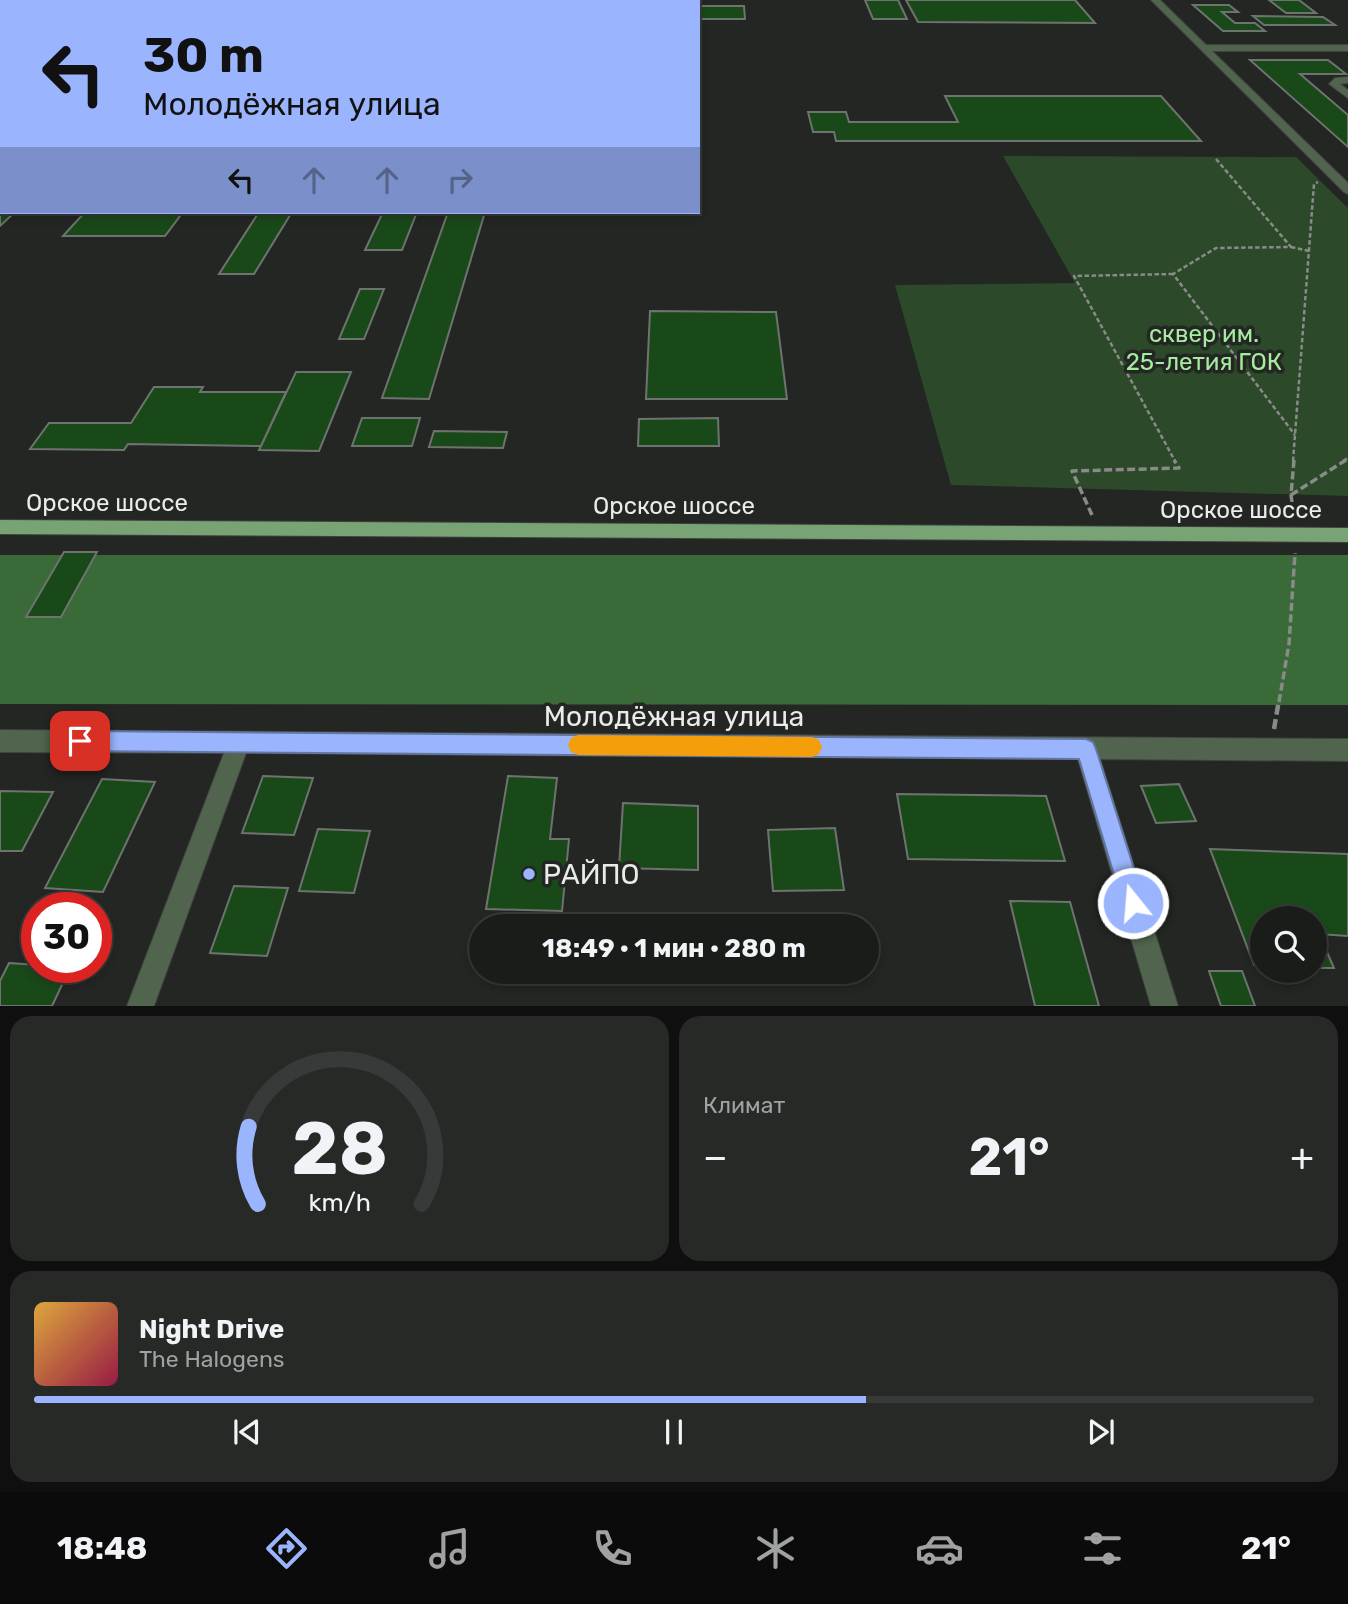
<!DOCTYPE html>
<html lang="ru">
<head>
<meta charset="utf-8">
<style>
	body { margin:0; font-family:Rubik,sans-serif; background:#272927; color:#f1f3f6; height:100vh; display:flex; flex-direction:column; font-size:26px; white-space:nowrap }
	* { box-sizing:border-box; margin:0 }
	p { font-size:23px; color:#9fa1a2 }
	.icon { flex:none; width:38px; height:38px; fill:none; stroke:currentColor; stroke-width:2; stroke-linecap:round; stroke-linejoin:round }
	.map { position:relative; height:1006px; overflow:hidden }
	.drawer { display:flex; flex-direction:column; gap:10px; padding:10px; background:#0e0f0e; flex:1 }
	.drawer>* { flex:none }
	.top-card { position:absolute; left:0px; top:0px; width:700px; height:214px; box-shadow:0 4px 10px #0003,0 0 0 2px #383a39; background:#9ab5fd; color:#111; overflow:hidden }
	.controls { position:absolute; left:1250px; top:906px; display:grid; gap:14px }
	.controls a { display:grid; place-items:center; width:77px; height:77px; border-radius:50%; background:#1a1c1a; box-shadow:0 4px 10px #0003,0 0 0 2px #383a39; font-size:35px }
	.speed { position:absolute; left:21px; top:892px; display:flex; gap:14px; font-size:35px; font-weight:700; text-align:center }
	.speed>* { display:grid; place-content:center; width:91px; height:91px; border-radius:50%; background:#1a1c1a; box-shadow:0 4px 10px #0003,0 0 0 2px #383a39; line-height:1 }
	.speed .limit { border:10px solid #d22; background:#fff; color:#111 }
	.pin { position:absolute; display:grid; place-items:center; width:60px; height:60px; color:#fff; margin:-30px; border-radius:14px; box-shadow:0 4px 10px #0006 }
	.me { position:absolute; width:77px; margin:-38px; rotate:343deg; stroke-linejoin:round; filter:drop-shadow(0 0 5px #0008) }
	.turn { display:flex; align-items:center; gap:24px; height:147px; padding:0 28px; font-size:32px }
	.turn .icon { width:91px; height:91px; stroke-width:2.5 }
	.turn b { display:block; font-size:49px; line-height:60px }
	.lanes { display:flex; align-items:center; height:66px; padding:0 28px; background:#0003; justify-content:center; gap:35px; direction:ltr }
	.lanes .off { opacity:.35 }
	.big { font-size:52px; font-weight:700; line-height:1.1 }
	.drawer .card { flex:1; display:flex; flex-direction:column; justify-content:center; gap:10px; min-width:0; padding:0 24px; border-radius:21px; background:#272927 }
	.drawer .dial { align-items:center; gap:0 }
	.dial svg { height:182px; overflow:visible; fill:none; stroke:#383a39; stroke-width:7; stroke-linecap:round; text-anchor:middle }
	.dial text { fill:#f1f3f6; stroke:none }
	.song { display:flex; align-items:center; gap:21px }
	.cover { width:84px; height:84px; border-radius:10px; background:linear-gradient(135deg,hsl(40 70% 55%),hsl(340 70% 35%)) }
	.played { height:7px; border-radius:4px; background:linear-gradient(90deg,#9ab5fd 65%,#383a39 65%) }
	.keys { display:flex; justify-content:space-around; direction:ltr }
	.heat { display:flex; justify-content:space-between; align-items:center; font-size:38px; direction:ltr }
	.drawer .tiles { flex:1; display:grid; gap:10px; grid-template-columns:1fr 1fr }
	.card:last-child { grid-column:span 2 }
	.trip { position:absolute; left:469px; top:914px; width:410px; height:70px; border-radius:35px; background:#1a1c1a; box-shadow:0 4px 10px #0003,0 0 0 2px #383a39; font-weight:700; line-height:70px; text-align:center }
	.menu { display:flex; height:112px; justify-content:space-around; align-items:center; background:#0a0b0a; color:#9fa1a2 }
	.menu .icon { width:49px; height:49px }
	.menu .active { color:#9ab5fd }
	.menu b { font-size:32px; color:#f1f3f6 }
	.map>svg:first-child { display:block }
	.green { fill:#2c492a }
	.forest { fill:#3a6a38 }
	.building { fill:#194918; stroke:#6f736f; stroke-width:2 }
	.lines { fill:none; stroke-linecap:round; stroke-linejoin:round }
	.minor-casing { stroke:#3f423e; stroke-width:2 }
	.major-casing { stroke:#3f423e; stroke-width:2 }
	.path-far2 { stroke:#888b88; stroke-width:2.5; stroke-dasharray:4.5 2.5; stroke-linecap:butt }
	.path-far1 { stroke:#888b88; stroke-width:3.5; stroke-dasharray:8 3.5; stroke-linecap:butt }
	.path { stroke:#888b88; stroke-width:4.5; stroke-dasharray:10 4.5; stroke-linecap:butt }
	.minor { fill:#50644e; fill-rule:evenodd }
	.major { fill:#78a375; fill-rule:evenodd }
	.rail-casing { stroke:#bcbfbc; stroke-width:4.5 }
	.rail { stroke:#232622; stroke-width:2.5; stroke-dasharray:9; stroke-linecap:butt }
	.route { fill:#9ab5fd; stroke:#6476a4; stroke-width:2 }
	.slow { fill:#f59e0b }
	.poi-dot { fill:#9ab5fd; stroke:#232622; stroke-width:2.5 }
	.labels { text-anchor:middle; stroke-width:7; stroke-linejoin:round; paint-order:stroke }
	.park-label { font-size:24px; fill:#a5eca0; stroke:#232622 }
	.street-label { font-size:24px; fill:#e9ece9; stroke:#232622 }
	.near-street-label { font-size:28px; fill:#e9ece9; stroke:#232622 }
	.near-poi-label { font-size:28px; fill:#e9ece9; stroke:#232622; text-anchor:start }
</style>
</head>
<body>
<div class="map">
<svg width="1348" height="1006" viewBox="0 0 1348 1006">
	<rect width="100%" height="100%" fill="#232622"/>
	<polygon class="green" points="1003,156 1296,157 1348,208 1348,496 951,485 895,285 1075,283"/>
	<polygon class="forest" points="0,555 1348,555 1348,705 0,704"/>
	<g class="building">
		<polygon points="170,0 232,0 168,2"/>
		<polygon points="865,0 898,0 907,19 873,19"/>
		<polygon points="906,0 1075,0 1095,23 918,22"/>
		<polygon points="1269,0 1299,0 1316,13 1286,13"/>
		<polygon points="1193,5 1229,5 1238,12 1222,12 1235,23 1255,23 1265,31 1223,31"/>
		<polygon points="698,6 744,6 745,19 698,19"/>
		<polygon points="1253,16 1323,17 1335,25 1264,25"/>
		<polygon points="1250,60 1328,60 1346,74 1300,74 1348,115 1348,147"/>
		<polygon points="945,96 1161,96 1201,141 836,141 834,132 813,132 808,112 846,112 849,122 958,122"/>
		<polygon points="0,209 2,212 15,212 0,226"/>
		<polygon points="85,212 183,212 165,236 63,236"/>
		<polygon points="259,212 292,212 254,274 219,274"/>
		<polygon points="383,212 417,212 402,250 365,250"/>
		<polygon points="448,212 485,212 429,399 382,398"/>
		<polygon points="360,289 384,289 364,339 339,339"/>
		<polygon points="650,311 776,312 787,399 646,399"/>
		<polygon points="296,372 351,372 319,451 259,450"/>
		<polygon points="154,387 203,387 200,392 286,392 261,446 128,444 124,450 30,449 49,423 131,423"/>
		<polygon points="362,418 420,418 412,446 352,446"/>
		<polygon points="718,418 719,446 638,446 639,419"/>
		<polygon points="434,431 507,432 503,448 429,447"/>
		<polygon points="64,552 97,552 61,617 26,617"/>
		<polygon points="263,776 313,778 294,835 242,833"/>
		<polygon points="508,776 557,778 550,839 569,839 562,911 486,909"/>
		<polygon points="102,779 155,782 103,892 45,888"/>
		<polygon points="1179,784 1196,821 1156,823 1141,786"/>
		<polygon points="0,791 53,792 22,851 0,851"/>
		<polygon points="897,794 1046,796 1065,861 908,859"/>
		<polygon points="623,803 698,806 698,870 619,868"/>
		<polygon points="835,828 844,890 773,891 768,830"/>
		<polygon points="318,829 370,831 354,893 299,891"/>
		<polygon points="1210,849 1348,854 1348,936 1319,934 1334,968 1314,968 1314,919 1262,919 1262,965 1254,965"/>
		<polygon points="234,886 288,888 267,956 210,953"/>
		<polygon points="1010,901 1070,902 1099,1006 1035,1006"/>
		<polygon points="9,963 37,965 37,968 70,968 52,1006 0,1006 0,981"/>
		<polygon points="1209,971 1242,971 1255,1006 1221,1006"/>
	</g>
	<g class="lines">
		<defs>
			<g id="minor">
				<polygon points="16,0 25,0 15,2"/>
				<polygon points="1151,0 1160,0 1206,45 1348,45 1348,51 1212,51 1348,183 1348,194 1344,192"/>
				<polygon points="0,12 2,12 0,18"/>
				<polygon points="1348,77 1348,83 1340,84 1348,90 1348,98 1329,84 1335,78"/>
				<polygon points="0,730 1348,739 1348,761 1100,759 1178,1006 1151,1006 1078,759 246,753 154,1006 127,1006 224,753 0,752"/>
			</g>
			<polygon id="major" points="0,520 1348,528 1348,542 0,534"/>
		</defs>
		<use href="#minor" class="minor-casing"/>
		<use href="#major" class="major-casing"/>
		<g class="path-far2">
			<polyline points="1216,159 1291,247 1216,248 1173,274 1295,435"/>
			<polyline points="1291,247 1309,251"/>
			<polyline points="1173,274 1074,276 1175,461"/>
			<polyline points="1293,461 1314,184 1318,182"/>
			<polyline points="1343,461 1348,458"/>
		</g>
		<g class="path-far1">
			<polyline points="1294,460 1291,495 1294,518"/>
			<polyline points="1291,495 1346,460"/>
			<polyline points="1092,515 1072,471 1179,468 1174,460"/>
			<polyline points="1279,702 1289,644 1295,553"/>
		</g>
		<polyline class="path" points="1274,729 1279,700"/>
		<use href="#minor" class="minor"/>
		<use href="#major" class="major"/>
		<defs>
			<polyline id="rail" points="413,0 416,2"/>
		</defs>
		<use href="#rail" class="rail-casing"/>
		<use href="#rail" class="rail"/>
	</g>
	<polygon class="route" points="80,731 1086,739 1093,742 1096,749 1145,903 1141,911 1133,914 1125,911 1079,759 80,751 73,748 70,741 73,734"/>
	<polygon class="slow" points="578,735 812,737 819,740 822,747 819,754 812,757 578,755 571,752 568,745 571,738"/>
	<circle class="poi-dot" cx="529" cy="874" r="7"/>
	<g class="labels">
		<g class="park-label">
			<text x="1204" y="342">сквер им.<tspan x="1204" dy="28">25-летия ГОК</tspan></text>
		</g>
		<g class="street-label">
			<text x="107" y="511">Орское шоссе</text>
			<text x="674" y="514">Орское шоссе</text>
			<text x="1241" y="518">Орское шоссе</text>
		</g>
		<g class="near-street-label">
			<text x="674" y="726">Молодёжная улица</text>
		</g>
		<g class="near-poi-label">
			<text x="543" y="884">РАЙПО</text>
		</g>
	</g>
</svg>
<div class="controls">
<a><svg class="icon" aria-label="search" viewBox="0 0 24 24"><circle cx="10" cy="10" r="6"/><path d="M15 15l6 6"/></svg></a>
</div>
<div class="speed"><div class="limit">30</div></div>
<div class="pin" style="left:80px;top:741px;background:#d93025"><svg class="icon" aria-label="arrive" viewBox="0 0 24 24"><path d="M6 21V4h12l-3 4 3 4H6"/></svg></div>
<svg class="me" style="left:1133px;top:903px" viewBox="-20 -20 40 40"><circle r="17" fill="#9ab5fd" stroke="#fff" stroke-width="3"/><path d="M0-11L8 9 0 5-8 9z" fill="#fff"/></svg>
<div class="trip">18:49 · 1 мин · 280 m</div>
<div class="top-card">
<div class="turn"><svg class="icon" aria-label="left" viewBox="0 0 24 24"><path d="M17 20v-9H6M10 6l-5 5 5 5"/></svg><div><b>30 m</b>Молодёжная улица</div></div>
<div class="lanes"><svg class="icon" aria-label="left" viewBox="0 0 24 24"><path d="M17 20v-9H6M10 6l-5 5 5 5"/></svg><svg class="icon off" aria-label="ahead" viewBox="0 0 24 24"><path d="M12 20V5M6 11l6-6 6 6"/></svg><svg class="icon off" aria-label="ahead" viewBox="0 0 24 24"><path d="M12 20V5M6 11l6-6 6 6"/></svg><svg class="icon off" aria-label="right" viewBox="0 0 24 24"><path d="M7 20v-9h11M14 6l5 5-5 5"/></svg></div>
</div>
</div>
<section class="drawer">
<div class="tiles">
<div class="card dial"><svg viewBox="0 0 100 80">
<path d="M14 69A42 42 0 1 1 86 69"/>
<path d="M14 69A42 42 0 0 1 10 35" stroke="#9ab5fd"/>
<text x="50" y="56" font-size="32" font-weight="700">28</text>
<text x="50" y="72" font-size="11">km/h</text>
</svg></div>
<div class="card"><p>Климат</p>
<div class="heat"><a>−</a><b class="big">21°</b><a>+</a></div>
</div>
<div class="card">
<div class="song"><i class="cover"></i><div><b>Night Drive</b><p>The Halogens</p></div></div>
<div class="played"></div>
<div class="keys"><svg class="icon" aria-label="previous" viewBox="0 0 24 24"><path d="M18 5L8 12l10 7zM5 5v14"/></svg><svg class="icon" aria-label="pause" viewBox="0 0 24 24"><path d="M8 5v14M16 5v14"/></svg><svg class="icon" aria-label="next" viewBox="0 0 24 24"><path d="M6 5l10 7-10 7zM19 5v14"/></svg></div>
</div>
</div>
</section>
<nav class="menu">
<b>18:48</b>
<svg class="icon active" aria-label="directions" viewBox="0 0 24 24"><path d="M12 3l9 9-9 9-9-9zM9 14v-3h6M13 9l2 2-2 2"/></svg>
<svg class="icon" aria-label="music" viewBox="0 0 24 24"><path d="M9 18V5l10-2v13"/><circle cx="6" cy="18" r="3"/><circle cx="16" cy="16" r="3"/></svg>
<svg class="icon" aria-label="phone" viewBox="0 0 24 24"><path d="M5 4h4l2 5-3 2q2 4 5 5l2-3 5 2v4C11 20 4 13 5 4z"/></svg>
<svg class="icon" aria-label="climate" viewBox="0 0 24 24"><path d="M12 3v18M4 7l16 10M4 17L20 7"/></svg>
<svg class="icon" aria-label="car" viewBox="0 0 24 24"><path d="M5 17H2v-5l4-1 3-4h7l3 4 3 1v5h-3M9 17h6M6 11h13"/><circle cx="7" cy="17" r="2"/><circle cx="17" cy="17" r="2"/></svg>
<svg class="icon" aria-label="filters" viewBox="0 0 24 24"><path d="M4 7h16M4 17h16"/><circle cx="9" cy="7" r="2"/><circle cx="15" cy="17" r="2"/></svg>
<b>21°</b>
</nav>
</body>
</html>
